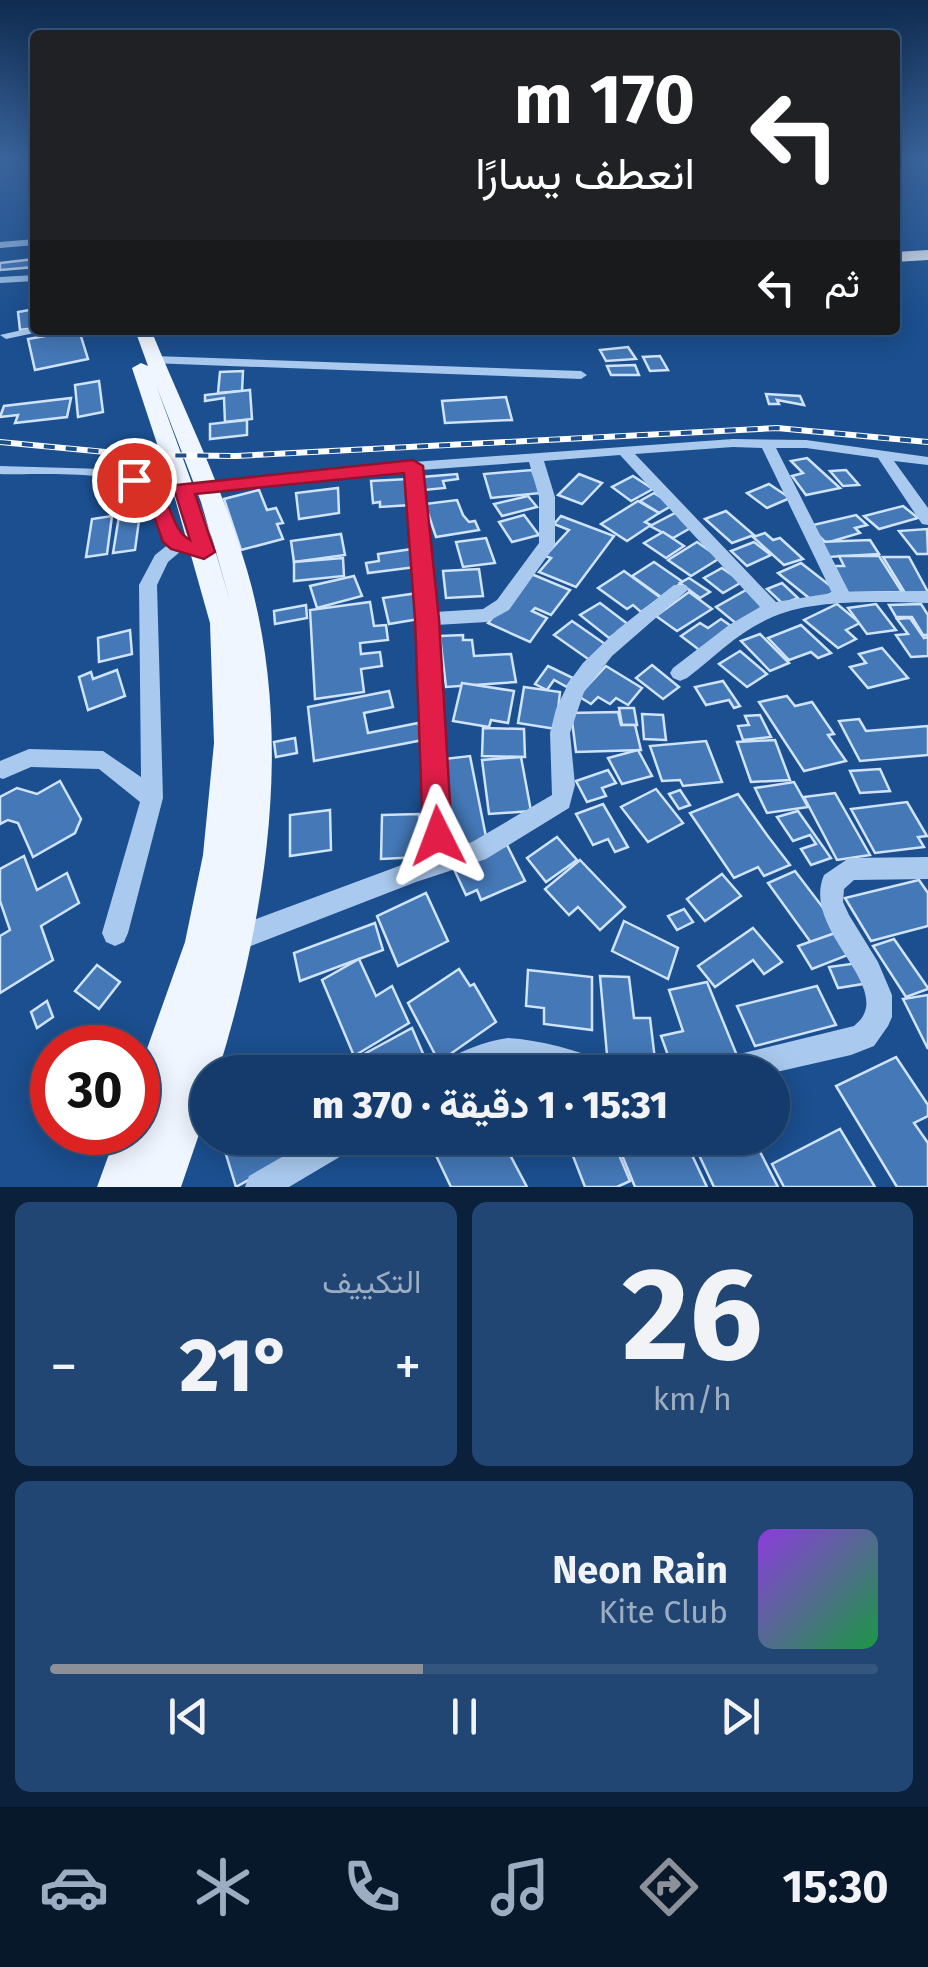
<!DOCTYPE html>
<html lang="ar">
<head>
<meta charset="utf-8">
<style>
	body { margin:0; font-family:"Fira Sans",Vazirmatn,sans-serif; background:#214673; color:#f1f3f6; direction:rtl; height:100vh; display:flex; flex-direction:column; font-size:38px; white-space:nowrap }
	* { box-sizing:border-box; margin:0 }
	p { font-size:32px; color:#9dadc1 }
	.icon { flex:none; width:55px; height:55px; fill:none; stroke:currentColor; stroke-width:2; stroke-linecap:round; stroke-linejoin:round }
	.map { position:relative; height:1187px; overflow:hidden; direction:ltr }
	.panel { display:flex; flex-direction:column; gap:15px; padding:15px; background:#0b203b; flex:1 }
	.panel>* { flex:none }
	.guide { position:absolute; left:30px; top:30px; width:870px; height:305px; border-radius:10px; box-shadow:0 5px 25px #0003,0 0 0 2px #33557e; direction:rtl; background:#202124; color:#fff; overflow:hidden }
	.speed { position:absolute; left:30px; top:1025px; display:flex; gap:20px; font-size:50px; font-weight:700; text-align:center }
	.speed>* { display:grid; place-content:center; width:130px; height:130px; border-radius:50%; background:#143b6b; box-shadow:0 5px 25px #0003,0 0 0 2px #33557e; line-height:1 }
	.speed .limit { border:15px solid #d22; background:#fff; color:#111 }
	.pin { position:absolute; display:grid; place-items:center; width:85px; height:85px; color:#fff; margin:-42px; border:5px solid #fff; border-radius:50%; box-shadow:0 2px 10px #0007 }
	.me { position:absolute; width:110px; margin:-55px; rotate:357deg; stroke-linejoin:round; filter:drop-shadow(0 0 8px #0008) }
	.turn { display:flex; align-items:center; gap:35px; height:210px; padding:0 40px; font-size:45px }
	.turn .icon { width:130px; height:130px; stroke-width:2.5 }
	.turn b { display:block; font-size:70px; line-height:85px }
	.then { display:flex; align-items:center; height:95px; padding:0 40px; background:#0003; gap:20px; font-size:38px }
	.big { font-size:75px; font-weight:800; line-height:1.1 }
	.panel .widget { flex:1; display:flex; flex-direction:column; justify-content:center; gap:15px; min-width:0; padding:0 35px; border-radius:15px; background:#214673 }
	.panel .dial { align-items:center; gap:0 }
	.dial b { font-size:130px; line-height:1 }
	.song { display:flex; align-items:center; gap:30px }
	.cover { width:120px; height:120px; border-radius:15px; background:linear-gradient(135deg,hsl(270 70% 55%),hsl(140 70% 35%)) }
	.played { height:10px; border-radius:5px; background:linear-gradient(90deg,#8c9099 45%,#33557e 45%) }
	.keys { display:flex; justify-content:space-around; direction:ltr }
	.heat { display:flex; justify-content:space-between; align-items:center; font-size:55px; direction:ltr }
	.panel .tiles { flex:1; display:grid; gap:15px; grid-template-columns:1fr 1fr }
	.widget:last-child { grid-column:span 2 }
	.trip { position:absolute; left:190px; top:1055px; width:600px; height:100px; border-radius:50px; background:#143b6b; box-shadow:0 5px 25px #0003,0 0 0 2px #33557e; font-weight:800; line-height:100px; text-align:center; direction:rtl }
	.tab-bar { display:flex; height:160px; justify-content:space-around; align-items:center; background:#08182b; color:#9dadc1 }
	.tab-bar .icon { width:70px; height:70px }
	.tab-bar .selected { color:#8c9099 }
	.tab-bar b { font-size:45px; color:#f1f3f6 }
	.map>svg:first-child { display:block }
	.building { fill:#4478b7; stroke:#cfe3fa; stroke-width:2.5 }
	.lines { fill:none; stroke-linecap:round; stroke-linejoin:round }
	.minor { fill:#a9c9ee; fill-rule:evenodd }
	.major { fill:#f0f6ff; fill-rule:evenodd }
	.highway { fill:#fff; fill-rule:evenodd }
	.rail-casing { stroke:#fff; stroke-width:6 }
	.rail { stroke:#1b4f8f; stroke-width:4; stroke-dasharray:11; stroke-linecap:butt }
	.route { fill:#e11d48; stroke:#92132f; stroke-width:2.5 }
</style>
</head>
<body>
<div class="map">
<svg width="928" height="1187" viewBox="0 0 928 1187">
	<rect width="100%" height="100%" fill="#1b4f8f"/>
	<g class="building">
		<polygon points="35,259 34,267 0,270 0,263"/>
		<polygon points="35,309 35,328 20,330 18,312"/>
		<polygon points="79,330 88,359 35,370 28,339"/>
		<polygon points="628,347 636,359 606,361 600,350"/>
		<polygon points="660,356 668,370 650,371 643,357"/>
		<polygon points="635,365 639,375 611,375 607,366"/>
		<polygon points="243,371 242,391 218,393 220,372"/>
		<polygon points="99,381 103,412 78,417 75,385"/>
		<polygon points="250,390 252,419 225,422 224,398 205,401 205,395"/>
		<polygon points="766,394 800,396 804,405 777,400 779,404 769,404"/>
		<polygon points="506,397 512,420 445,423 442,401"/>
		<polygon points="71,398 67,417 15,423 18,415 0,417 4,406"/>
		<polygon points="247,420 247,435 210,439 210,424"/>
		<polygon points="807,458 840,488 806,495 792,476 803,473 791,461"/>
		<polygon points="532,470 541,493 491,498 484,474"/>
		<polygon points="846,470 859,485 843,486 830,471"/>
		<polygon points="457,474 458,479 443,481 445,488 424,490 422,477"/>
		<polygon points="579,474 602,483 582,504 558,495"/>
		<polygon points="633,476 653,489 631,501 612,487"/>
		<polygon points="408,479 411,505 380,507 380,502 373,503 371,481"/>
		<polygon points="769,484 790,498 767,508 747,493"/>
		<polygon points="338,488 339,513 299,519 296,493"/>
		<polygon points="259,490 267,510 276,508 283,523 277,524 283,539 241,550 224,499"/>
		<polygon points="654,493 673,505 659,513 640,501"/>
		<polygon points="528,496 537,507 502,516 494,504"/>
		<polygon points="457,500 463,515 469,522 475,521 479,530 436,537 425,504"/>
		<polygon points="638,501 659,513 645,522 651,525 627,541 601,524"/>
		<polygon points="903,506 918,518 879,529 864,516"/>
		<polygon points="726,511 754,535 732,543 705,519"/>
		<polygon points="140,513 135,550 113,553 119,516"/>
		<polygon points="675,513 694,526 673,538 650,526"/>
		<polygon points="524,515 539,535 512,542 499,522"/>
		<polygon points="856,515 867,525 855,528 860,533 826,543 809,526"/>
		<polygon points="112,516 107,554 86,557 92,519"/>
		<polygon points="561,516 614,536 576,587 539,572 551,558 545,556 569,530 554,524"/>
		<polygon points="927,529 928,554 917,554 899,531"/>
		<polygon points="663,532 684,546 666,558 644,543"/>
		<polygon points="765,533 773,540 780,538 803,559 784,565 753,537"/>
		<polygon points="341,534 345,555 294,562 291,541"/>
		<polygon points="486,538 495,563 463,567 456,542"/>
		<polygon points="870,540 879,554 828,557 819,542"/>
		<polygon points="697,542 720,558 691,576 668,560"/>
		<polygon points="754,542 771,555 747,566 731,551"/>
		<polygon points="412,549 416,567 368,573 366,563 379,561 378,554"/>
		<polygon points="839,556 879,556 902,592 848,593 833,566 844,566"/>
		<polygon points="883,557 909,557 928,592 905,593"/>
		<polygon points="343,558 344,576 294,581 294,562"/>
		<polygon points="654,562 683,582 661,597 632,576"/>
		<polygon points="801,563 837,591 814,602 778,573"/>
		<polygon points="722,568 742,582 723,593 704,578"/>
		<polygon points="479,569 483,596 446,598 443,571"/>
		<polygon points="624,571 661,598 641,612 633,605 627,609 598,588"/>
		<polygon points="529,573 570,590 551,615 535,608 532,611 547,618 530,642 488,623"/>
		<polygon points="354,576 362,596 317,608 310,586"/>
		<polygon points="689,578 710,592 700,598 680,583"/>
		<polygon points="782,583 798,598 783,604 767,589"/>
		<polygon points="746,590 768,606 738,625 716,607"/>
		<polygon points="689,592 712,609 677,631 656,616"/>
		<polygon points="418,593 425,618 389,624 383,598"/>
		<polygon points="370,602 374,626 386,625 388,640 360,643 361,654 380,652 382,666 361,669 364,692 315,699 310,610"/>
		<polygon points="600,603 629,625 609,638 580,615"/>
		<polygon points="837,604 860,623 846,630 856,639 838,648 804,620"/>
		<polygon points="876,604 896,630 867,634 848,608"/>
		<polygon points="921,604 928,615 928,635 923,635 912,617 896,617 889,605"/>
		<polygon points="306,605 307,618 275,624 274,611"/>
		<polygon points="910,618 924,638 928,637 928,656 911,657 896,635 908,634 897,619"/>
		<polygon points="721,619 734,628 702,652 681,636 700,623 708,628"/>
		<polygon points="572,621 608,646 591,661 554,635"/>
		<polygon points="801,625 831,653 818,658 811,652 789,660 768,638"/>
		<polygon points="130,630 132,654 99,662 98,638"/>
		<polygon points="760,634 789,663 770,671 741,641"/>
		<polygon points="463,635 463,640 472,640 474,656 511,654 516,682 446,687 440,636"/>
		<polygon points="882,648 908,678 868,688 850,667 866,663 859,654"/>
		<polygon points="740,651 767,674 747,687 719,664"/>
		<polygon points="652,665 679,687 663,699 636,678"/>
		<polygon points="548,666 573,678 567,687 554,680 547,690 535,684"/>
		<polygon points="606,666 642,688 628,705 616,698 610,704 598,697 591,704 578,696"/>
		<polygon points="117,670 125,696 88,710 79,677 91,672 93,679"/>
		<polygon points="723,681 740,706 734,708 729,700 706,705 695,687"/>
		<polygon points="462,683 514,691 508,723 491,720 489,727 453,721"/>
		<polygon points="524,687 560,692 556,729 518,723"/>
		<polygon points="389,691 393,707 364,713 368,733 418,723 423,740 314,761 308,707"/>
		<polygon points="787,696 795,706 812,702 834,734 828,735 846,761 804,771 759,702"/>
		<polygon points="619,708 634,708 637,725 622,725"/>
		<polygon points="618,712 621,725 635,725 641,750 576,752 571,713"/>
		<polygon points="642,714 663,715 666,740 644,739"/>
		<polygon points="760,715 771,737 743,740 738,726 749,725 745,716"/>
		<polygon points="859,719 866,731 928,726 928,755 860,761 839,721"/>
		<polygon points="483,728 524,729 525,757 482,756"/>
		<polygon points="295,738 297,753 276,757 274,742"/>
		<polygon points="775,740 790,780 751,782 737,742"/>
		<polygon points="706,741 722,782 683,786 680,780 662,781 650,746"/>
		<polygon points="638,750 652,776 622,784 608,758"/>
		<polygon points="470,756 487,842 448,848 435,760"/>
		<polygon points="521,757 531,811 489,814 482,760"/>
		<polygon points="880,769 890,791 860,793 850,771"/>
		<polygon points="608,770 616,783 602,788 606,796 587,802 576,781"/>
		<polygon points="60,781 81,819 75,833 33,857 18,823 8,820 0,824 0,797 17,788 37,794"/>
		<polygon points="794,782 808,807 767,813 755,788"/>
		<polygon points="656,789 683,823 648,842 621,807"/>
		<polygon points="680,790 690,805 679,809 669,794"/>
		<polygon points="835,793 870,855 837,860 804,797"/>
		<polygon points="738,794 767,835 790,865 764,876 758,867 734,878 690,813"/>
		<polygon points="907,802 927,836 918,837 924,847 875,853 851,809"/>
		<polygon points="603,804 628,847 615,852 608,839 593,845 576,814"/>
		<polygon points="330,810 331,850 290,856 290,815"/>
		<polygon points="798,811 831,858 811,865 801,849 816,844 810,835 793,841 777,817"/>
		<polygon points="419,814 420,857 381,859 382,815"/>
		<polygon points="557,837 577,860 546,882 527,858"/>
		<polygon points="507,845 525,881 481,900 477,890 466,895 453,867"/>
		<polygon points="24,856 37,890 67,873 79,903 41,926 53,960 0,993 0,936 10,930 0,901 0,869"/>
		<polygon points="580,860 625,907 600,930 578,907 569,915 545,889"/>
		<polygon points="795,871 840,930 812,944 768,883"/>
		<polygon points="722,874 741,896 705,921 687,899"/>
		<polygon points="919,880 928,893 928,926 871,941 845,898"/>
		<polygon points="426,893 448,941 398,966 377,916"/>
		<polygon points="684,909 693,922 677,930 668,916"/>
		<polygon points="624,921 678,948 668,979 612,951"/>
		<polygon points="375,923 383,950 300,981 294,953"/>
		<polygon points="753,928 782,962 764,974 753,960 715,987 698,966"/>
		<polygon points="838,932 853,953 812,969 798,946"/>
		<polygon points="894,939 928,988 928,989 906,997 873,946"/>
		<polygon points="359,959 376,996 392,986 409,1023 354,1056 322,980"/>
		<polygon points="858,963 869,983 838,988 829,967"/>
		<polygon points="97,965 120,982 99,1009 75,991"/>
		<polygon points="459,969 470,986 474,984 496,1022 439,1062 408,1003"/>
		<polygon points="528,970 592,977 592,1030 544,1024 544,1008 526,1006"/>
		<polygon points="600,976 629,977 634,1018 650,1018 656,1068 608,1066"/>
		<polygon points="707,982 738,1058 674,1072 661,1036 683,1031 669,990"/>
		<polygon points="817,986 836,1025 755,1046 737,1006"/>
		<polygon points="928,995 928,1049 903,999"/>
		<polygon points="47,1001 53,1017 37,1028 31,1012"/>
		<polygon points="412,1028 431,1072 331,1072"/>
		<polygon points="72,1031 79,1048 52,1048 52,1065 47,1049"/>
		<polygon points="896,1057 928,1105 928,1116 914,1123 928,1143 928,1187 897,1187 836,1086"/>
		<polygon points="840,1129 875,1187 784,1187 772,1164"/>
		<polygon points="221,1138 323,1138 236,1187"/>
		<polygon points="441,1138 501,1138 527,1187 451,1187 431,1145"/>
		<polygon points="566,1138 612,1138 630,1181 617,1187 585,1187"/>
		<polygon points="615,1138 684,1138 707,1187 635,1187"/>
		<polygon points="691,1138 753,1138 778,1187 714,1187"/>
	</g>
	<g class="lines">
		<g class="minor">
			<polygon points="35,239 35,245 0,248 0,242"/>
			<polygon points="35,275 35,281 0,283 0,277"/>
			<polygon points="35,327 35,330 41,330 39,332 6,339 0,335"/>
			<polygon points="154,356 581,371 587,375 581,379 150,363 150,357"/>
			<path d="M733 439 806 440 928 457V465L894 461 928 508V525L922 524 878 458 806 448H776L849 592 928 591V603C880 602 811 598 768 619 737 633 713 658 687 678L680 681 673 678 670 673 673 668 729 625 760 607 620 455 544 461 555 497V544L553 548 509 610 487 622 436 625 448 836 442 852 472 842 552 795 550 733 556 709 569 682 583 663 617 630 674 585H686L689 589 612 656 584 692 570 733 575 785 569 808 486 859 416 882 235 952 226 948 222 939 226 930 399 866 420 849 426 836 418 619 406 471 184 494 176 489 179 486 413 462ZM733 447 762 448 832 593 776 602 635 454ZM529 462 539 497V543L497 600 483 609 435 612 421 470Z"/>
			<path d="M0 466 103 469 146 480 164 496 180 534 197 549 189 555 181 551 168 562 157 585 163 798 128 933 124 942 115 946 106 942 102 933 140 802 99 769 31 767 3 779 0 778V761L29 749 103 751 141 777 139 585 155 555 170 543C161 529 160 513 151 500 129 466 37 476 0 474Z"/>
			<path d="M928 857V879L854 880 844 889 843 902 849 915 878 962 892 995V1017L888 1026 874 1046 851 1055 772 1073 709 1072 713 1062 723 1058 854 1026C858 1022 862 1019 864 1014 881 977 802 926 824 875L849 858Z"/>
			<path d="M508 1038C540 1040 577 1050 606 1062L610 1072H545L508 1066 479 1072H437L441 1062C463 1051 484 1041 508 1038Z"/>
			<polygon points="315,1138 357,1138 353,1149 289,1187 245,1187 249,1176"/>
		</g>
		<path class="major" d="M135 330H151C184 410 223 488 247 570 295 734 267 913 218 1072H208V1108L181 1187H97L117 1132H138V1074L185 942 203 855 214 743 210 623 170 481 144 492 133 485 165 468 132 368 141 363 148 366ZM156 385 201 502 230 601 212 538Z"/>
		<polygon class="highway" points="928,250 928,260 895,262 895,252"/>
		<defs>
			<polyline id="rail" points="0,442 137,455 236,456 777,428 928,442"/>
		</defs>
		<use href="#rail" class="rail-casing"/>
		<use href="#rail" class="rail"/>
	</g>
	<linearGradient id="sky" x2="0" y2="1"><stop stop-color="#0f2b4f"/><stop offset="0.49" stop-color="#39639b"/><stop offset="1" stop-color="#39639b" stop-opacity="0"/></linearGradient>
	<rect width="928" height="323" fill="url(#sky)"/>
	<path class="route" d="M413 460 423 466 439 619 452 836 448 846 438 850 427 846 423 836 415 619 404 473 195 494 215 552 204 559 171 549 163 542 149 502 124 480 134 474C177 488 165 526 190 540L174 489 177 485Z"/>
</svg>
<div class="speed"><div class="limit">30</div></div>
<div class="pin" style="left:134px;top:480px;background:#d93025"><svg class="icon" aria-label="arrive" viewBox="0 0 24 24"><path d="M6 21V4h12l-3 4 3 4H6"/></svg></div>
<svg class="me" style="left:438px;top:836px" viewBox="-20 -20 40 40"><path d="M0-17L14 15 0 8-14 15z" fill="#e11d48" stroke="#fff" stroke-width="4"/></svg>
<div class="trip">15:31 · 1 دقيقة · 370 m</div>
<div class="guide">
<div class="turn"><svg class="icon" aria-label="left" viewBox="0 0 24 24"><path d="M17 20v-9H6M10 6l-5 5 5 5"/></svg><div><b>170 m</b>انعطف يسارًا</div></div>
<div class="then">ثم<svg class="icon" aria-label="left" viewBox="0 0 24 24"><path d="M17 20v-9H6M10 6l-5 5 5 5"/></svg></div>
</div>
</div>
<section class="panel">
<div class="tiles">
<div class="widget dial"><b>26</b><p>km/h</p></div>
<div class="widget"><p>التكييف</p>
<div class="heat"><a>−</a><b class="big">21°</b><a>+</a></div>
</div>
<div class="widget">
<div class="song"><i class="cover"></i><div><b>Neon Rain</b><p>Kite Club</p></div></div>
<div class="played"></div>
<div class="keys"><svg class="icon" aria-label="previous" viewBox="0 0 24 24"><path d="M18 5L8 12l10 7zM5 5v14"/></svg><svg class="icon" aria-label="pause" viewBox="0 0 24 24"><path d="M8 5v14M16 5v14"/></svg><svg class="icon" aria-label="next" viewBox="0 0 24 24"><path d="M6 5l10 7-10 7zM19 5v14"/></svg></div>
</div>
</div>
</section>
<nav class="tab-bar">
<b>15:30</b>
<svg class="icon selected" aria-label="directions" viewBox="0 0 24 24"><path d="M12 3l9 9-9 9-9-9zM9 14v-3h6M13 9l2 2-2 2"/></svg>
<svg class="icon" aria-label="music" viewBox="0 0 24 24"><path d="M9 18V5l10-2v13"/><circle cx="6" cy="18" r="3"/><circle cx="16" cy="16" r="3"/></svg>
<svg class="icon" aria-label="phone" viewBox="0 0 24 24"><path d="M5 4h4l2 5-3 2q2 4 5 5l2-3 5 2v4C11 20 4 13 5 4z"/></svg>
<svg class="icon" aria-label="climate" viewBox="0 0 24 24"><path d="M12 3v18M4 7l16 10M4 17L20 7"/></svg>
<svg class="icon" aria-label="car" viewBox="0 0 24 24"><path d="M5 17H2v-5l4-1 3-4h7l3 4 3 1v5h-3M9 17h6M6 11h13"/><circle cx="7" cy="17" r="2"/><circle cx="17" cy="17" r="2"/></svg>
</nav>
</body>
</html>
